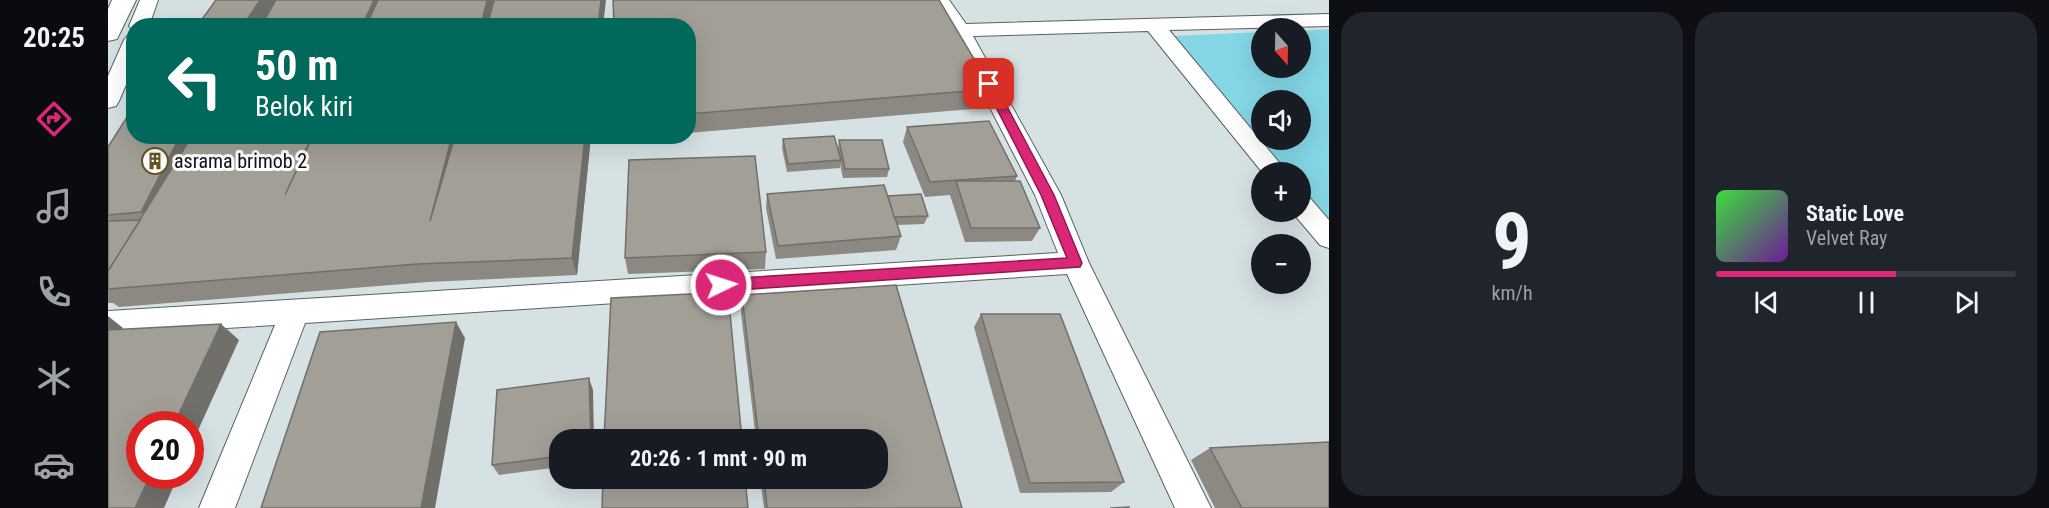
<!DOCTYPE html>
<html lang="id">
<head>
<meta charset="utf-8">
<style>
	body { margin:0; font-family:"Roboto Condensed",sans-serif; background:#20242c; color:#f1f3f6; height:100vh; display:flex; flex-direction:column; font-size:22px; white-space:nowrap }
	* { box-sizing:border-box; margin:0 }
	p { font-size:20px; color:#9ea1a6 }
	.icon { flex:none; width:33px; height:33px; fill:none; stroke:currentColor; stroke-width:2; stroke-linecap:round; stroke-linejoin:round }
	.map { position:relative; flex:1; overflow:hidden }
	.sheet { display:flex; flex-direction:column; gap:12px; padding:12px; background:#0d0f14; width:720px }
	.sheet>* { flex:none }
	.hud { position:absolute; left:18px; top:18px; width:570px; height:126px; border-radius:24px; box-shadow:0 6px 24px #0002; background:#00695c; color:#fff; overflow:hidden }
	.needle { width:39px; rotate:160deg }
	.tools { position:absolute; left:1143px; top:18px; display:grid; gap:12px }
	.tools a { display:grid; place-items:center; width:60px; height:60px; border-radius:50%; background:#171b24; box-shadow:0 6px 24px #0002; font-size:30px }
	.speed { position:absolute; left:18px; top:411px; display:flex; gap:12px; font-size:30px; font-weight:700; text-align:center }
	.speed>* { display:grid; place-content:center; width:78px; height:78px; border-radius:50%; background:#171b24; box-shadow:0 6px 24px #0002; line-height:1 }
	.speed .limit { border:9px solid #d22; background:#fff; color:#111 }
	.pin { position:absolute; display:grid; place-items:center; width:51px; height:51px; color:#fff; margin:-26px; border-radius:12px; box-shadow:0 3px 9px #0006 }
	.me { position:absolute; width:66px; margin:-33px; rotate:86deg; stroke-linejoin:round; filter:drop-shadow(0 0 4px #0008) }
	.turn { display:flex; align-items:center; gap:21px; height:126px; padding:0 30px; font-size:27px }
	.turn .icon { width:78px; height:78px; stroke-width:2.5 }
	.turn b { display:block; font-size:42px; line-height:51px }
	.sheet .widget { flex:1; display:flex; flex-direction:column; justify-content:center; gap:9px; min-width:0; padding:0 21px; border-radius:24px; background:#20242c }
	.sheet .dial { align-items:center; gap:0 }
	.dial b { font-size:78px; line-height:1 }
	.song { display:flex; align-items:center; gap:18px }
	.cover { width:72px; height:72px; border-radius:9px; background:linear-gradient(135deg,hsl(120 70% 55%),hsl(280 70% 35%)) }
	.played { height:6px; border-radius:3px; background:linear-gradient(90deg,#db2777 60%,#363941 60%) }
	.keys { display:flex; justify-content:space-around; direction:ltr }
	.sheet .tiles { flex:1; display:grid; gap:12px; grid-template-columns:repeat(2,1fr) }
	.trip { position:absolute; left:441px; top:429px; width:339px; height:60px; border-radius:24px; background:#171b24; box-shadow:0 6px 24px #0002; font-weight:700; line-height:60px; text-align:center }
	main { display:flex; flex:1; min-height:0 }
	.menu { display:flex; flex-direction:column; width:108px; justify-content:space-around; align-items:center; background:#090b0e; color:#9ea1a6 }
	.menu .icon { width:42px; height:42px }
	.menu .active { color:#db2777 }
	.menu b { font-size:27px; color:#f1f3f6 }
	.map>svg:first-child { display:block }
	.green { fill:#84d6e6; fill-rule:evenodd }
	.lines { fill:none; stroke-linecap:round; stroke-linejoin:round }
	.lane-casing { stroke:#586263; stroke-width:2 }
	.secondary-casing { stroke:#586263; stroke-width:2 }
	.lane { fill:#fff; fill-rule:evenodd }
	.secondary { fill:#fff; fill-rule:evenodd }
	.wall { fill:#8b8982 }
	.shaded-wall { fill:#716f6a }
	.building { fill:#a29f97; stroke:#716f6a; stroke-width:1.5 }
	.route { fill:#db2777; stroke:#8e194d; stroke-width:1.5 }
	.labels { text-anchor:middle; stroke-width:6; stroke-linejoin:round; paint-order:stroke }
	.poi-label { font-size:20px; fill:#0f1314; stroke:#fff; text-anchor:start }
</style>
</head>
<body>
<main>
<nav class="menu">
<b>20:25</b>
<svg class="icon active" aria-label="directions" viewBox="0 0 24 24"><path d="M12 3l9 9-9 9-9-9zM9 14v-3h6M13 9l2 2-2 2"/></svg>
<svg class="icon" aria-label="music" viewBox="0 0 24 24"><path d="M9 18V5l10-2v13"/><circle cx="6" cy="18" r="3"/><circle cx="16" cy="16" r="3"/></svg>
<svg class="icon" aria-label="phone" viewBox="0 0 24 24"><path d="M5 4h4l2 5-3 2q2 4 5 5l2-3 5 2v4C11 20 4 13 5 4z"/></svg>
<svg class="icon" aria-label="climate" viewBox="0 0 24 24"><path d="M12 3v18M4 7l16 10M4 17L20 7"/></svg>
<svg class="icon" aria-label="car" viewBox="0 0 24 24"><path d="M5 17H2v-5l4-1 3-4h7l3 4 3 1v5h-3M9 17h6M6 11h13"/><circle cx="7" cy="17" r="2"/><circle cx="17" cy="17" r="2"/></svg>
</nav>
<div class="map">
<svg width="1221" height="508" viewBox="0 0 1221 508">
	<rect width="100%" height="100%" fill="#d6e1e3"/>
	<path class="green" d="M1221 29V221L1193 187 1192 172H1180L1065 36 1153 32 1154 68H1192L1193 31ZM1154 100H1192V140H1154Z"/>
	<g class="lines">
		<defs>
			<g id="lane">
				<polygon points="32,0 50,0 41,26 26,26 26,31 21,26"/>
				<polygon points="822,0 841,0 858,24 1221,14 1221,26 1061,30 1179,172 1154,172 1040,31 865,36 953,195 981,263 1103,508 1067,508 959,274 197,323 127,508 91,508 167,325 0,335 0,311 950,253 927,195 842,30"/>
				<polygon points="26,34 26,66 11,101 8,106 0,108 0,76 16,40 19,36"/>
				<polygon points="1192,195 1201,197 1221,220 1221,248 1212,245 1184,212 1192,212"/>
			</g>
			<polygon id="secondary" points="4,0 28,0 9,39 0,41 0,9"/>
		</defs>
		<use href="#lane" class="lane-casing"/>
		<use href="#secondary" class="secondary-casing"/>
		<use href="#lane" class="lane"/>
		<use href="#secondary" class="secondary"/>
	</g>
	<g class="wall">
		<polygon points="580,26 884,89 876,108 580,133"/>
		<polygon points="799,127 909,176 907,181 932,228 924,241 857,242 842,195 817,197 795,142"/>
		<polygon points="26,136 483,136 469,275 320,282 11,307 5,303 0,303 0,147"/>
		<polygon points="513,136 545,136 514,139"/>
		<polygon points="675,139 730,148 731,140 781,169 779,177 735,178 732,164 732,168 679,172 674,148"/>
		<polygon points="659,194 780,198 780,196 820,216 816,224 789,225 793,236 788,250 668,259 658,208"/>
		<polygon points="658,252 657,269 520,274 517,258"/>
		<polygon points="634,295 854,508 656,508 652,478 770,478 770,440 648,440 633,313"/>
		<polygon points="873,314 1016,482 1003,492 912,493 866,327"/>
		<polygon points="485,390 452,440 452,467 391,475 384,465"/>
		<polygon points="1102,448 1221,508 1107,508 1083,460"/>
	</g>
	<g class="shaded-wall">
		<polygon points="152,0 169,0 153,26 135,26"/>
		<polygon points="266,0 281,0 272,26 254,26"/>
		<polygon points="379,0 389,0 383,26 373,26"/>
		<polygon points="493,0 498,0 495,26 490,26"/>
		<polygon points="72,136 92,136 47,226 33,212"/>
		<polygon points="344,136 356,136 322,221"/>
		<polygon points="477,136 483,136 469,275 464,258"/>
		<polygon points="0,316 15,328 0,353"/>
		<polygon points="348,322 357,338 327,508 313,508"/>
		<polygon points="113,324 131,340 82,448 82,424 66,424"/>
		<polygon points="481,378 485,390 486,440 483,440"/>
		<polygon points="42,476 70,476 56,508 27,508"/>
	</g>
	<g class="building">
		<polygon points="108,0 152,0 135,26 89,26"/>
		<polygon points="168,0 266,0 254,26 153,26"/>
		<polygon points="270,0 379,0 373,26 258,26"/>
		<polygon points="386,0 493,0 490,26 379,26"/>
		<polygon points="505,0 831,0 884,89 580,114 580,26 506,26"/>
		<polygon points="26,106 26,136 72,136 33,212 0,215 0,147"/>
		<polygon points="881,121 909,176 822,182 799,127"/>
		<polygon points="84,136 204,136 177,195 205,136 344,136 322,221 347,136 477,136 464,258 309,264 0,289 0,271"/>
		<polygon points="726,136 733,160 680,164 675,139"/>
		<polygon points="731,140 774,140 781,169 737,169"/>
		<polygon points="647,156 658,252 517,258 521,160"/>
		<polygon points="848,181 912,181 932,228 863,228"/>
		<polygon points="776,185 793,236 670,246 659,194"/>
		<polygon points="813,194 820,216 786,217 780,196"/>
		<polygon points="32,220 0,271 0,221"/>
		<polygon points="788,285 854,508 659,508 656,478 770,478 770,440 651,440 634,295"/>
		<polygon points="620,292 634,440 496,440 503,298"/>
		<polygon points="873,314 952,314 1016,482 922,483"/>
		<polygon points="348,322 313,508 153,508 212,332"/>
		<polygon points="113,324 66,424 32,424 32,476 42,476 27,508 0,508 0,330"/>
		<polygon points="481,378 483,440 452,440 452,456 384,465 389,390"/>
		<polygon points="1221,442 1221,508 1134,508 1102,448"/>
		<polygon points="495,478 637,478 640,508 494,508"/>
		<polygon points="1021,507 1021,508 1002,508"/>
	</g>
	<polygon class="route" points="881,80 887,84 946,195 974,263 972,267 613,291 608,289 606,285 608,281 613,279 959,258 933,195 876,84"/>
	<defs>
		<symbol id="building-ring" viewBox="-11 -11 22 22"><circle r="9.5" fill="#fff" stroke="#675422" stroke-width="1.5"/><path d="M-4-6H4V6H1V3H-1V6H-4ZM-2.5-4.3h1.7v1.8h-1.7ZM.8-4.3h1.7v1.8H.8ZM-2.5-1h1.7V.8h-1.7ZM.8-1h1.7V.8H.8Z" fill="#675422"/></symbol>
	</defs>
	<g fill-rule="evenodd">
		<use href="#building-ring" x="32" y="146" width="30" height="30"/>
	</g>
	<g class="labels">
		<g class="poi-label">
			<text x="66" y="168">asrama brimob 2</text>
		</g>
	</g>
</svg>
<div class="tools">
<a><svg class="needle" viewBox="-14 -14 28 28"><path d="M0-13l5 13h-10z" fill="#e53935"/><path d="M0 13l5-13h-10z" fill="#9ea1a6"/></svg></a>
<a><svg class="icon" aria-label="sound" viewBox="0 0 24 24"><path d="M4 9h4l5-4v14l-5-4H4zM17 9q2 3 0 6"/></svg></a>
<a>+</a>
<a>−</a>
</div>
<div class="speed"><div class="limit">20</div></div>
<div class="pin" style="left:881px;top:84px;background:#d93025"><svg class="icon" aria-label="arrive" viewBox="0 0 24 24"><path d="M6 21V4h12l-3 4 3 4H6"/></svg></div>
<svg class="me" style="left:613px;top:285px" viewBox="-20 -20 40 40"><circle r="17" fill="#db2777" stroke="#fff" stroke-width="3"/><path d="M0-11L8 9 0 5-8 9z" fill="#fff"/></svg>
<div class="trip">20:26 · 1 mnt · 90 m</div>
<div class="hud">
<div class="turn"><svg class="icon" aria-label="left" viewBox="0 0 24 24"><path d="M17 20v-9H6M10 6l-5 5 5 5"/></svg><div><b>50 m</b>Belok kiri</div></div>
</div>
</div>
<section class="sheet">
<div class="tiles">
<div class="widget dial"><b>9</b><p>km/h</p></div>
<div class="widget">
<div class="song"><i class="cover"></i><div><b>Static Love</b><p>Velvet Ray</p></div></div>
<div class="played"></div>
<div class="keys"><svg class="icon" aria-label="previous" viewBox="0 0 24 24"><path d="M18 5L8 12l10 7zM5 5v14"/></svg><svg class="icon" aria-label="pause" viewBox="0 0 24 24"><path d="M8 5v14M16 5v14"/></svg><svg class="icon" aria-label="next" viewBox="0 0 24 24"><path d="M6 5l10 7-10 7zM19 5v14"/></svg></div>
</div>
</div>
</section>
</main>
</body>
</html>
